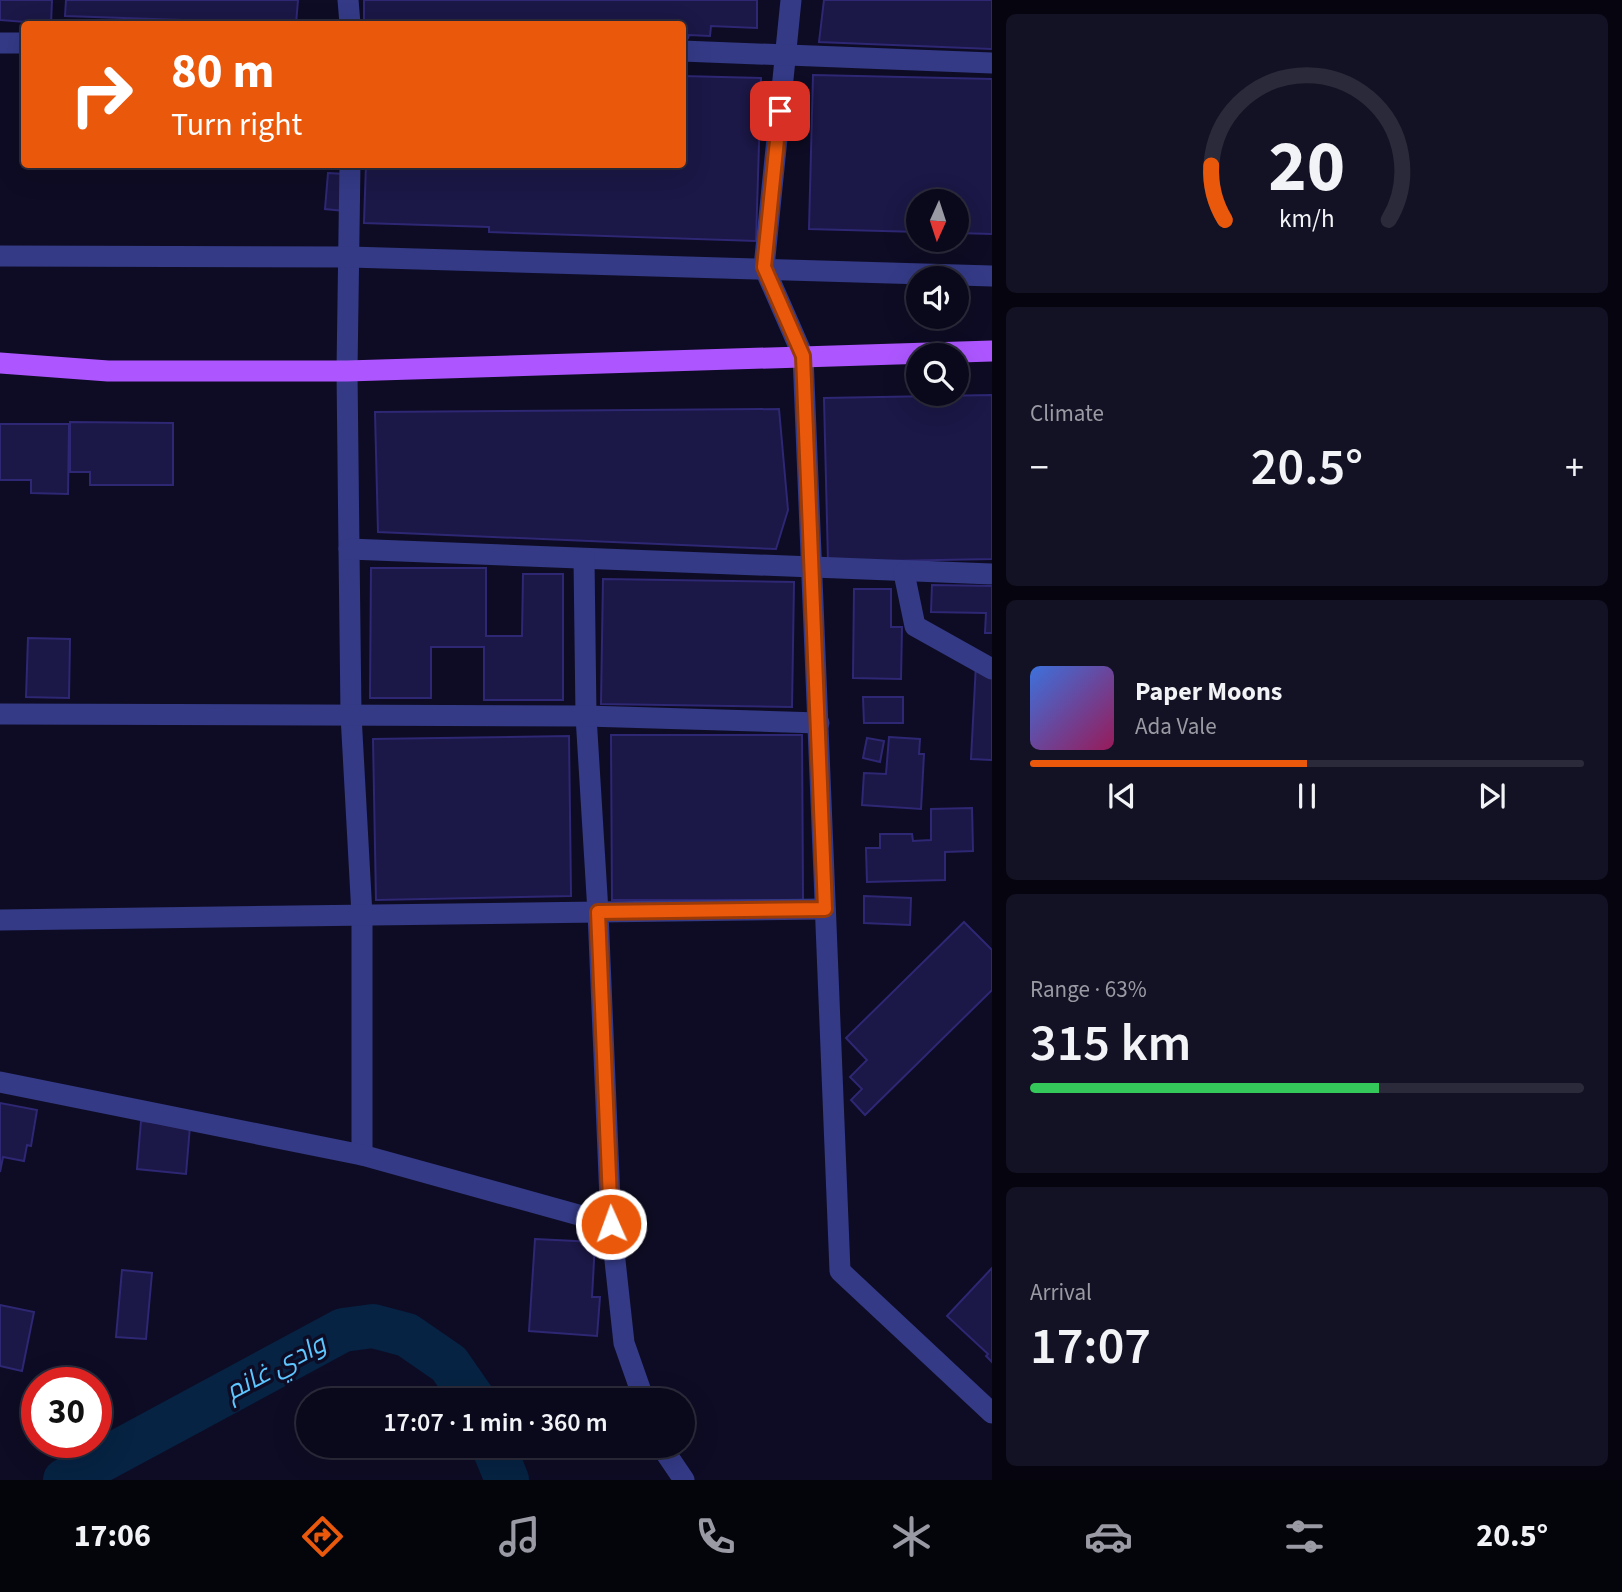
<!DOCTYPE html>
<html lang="en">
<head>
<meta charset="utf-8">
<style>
	body { margin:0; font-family:"Source Sans 3",Cairo,sans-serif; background:#131224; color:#f1f3f6; height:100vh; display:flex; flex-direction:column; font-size:26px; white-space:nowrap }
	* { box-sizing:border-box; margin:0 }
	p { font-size:23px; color:#999aa3 }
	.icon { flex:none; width:38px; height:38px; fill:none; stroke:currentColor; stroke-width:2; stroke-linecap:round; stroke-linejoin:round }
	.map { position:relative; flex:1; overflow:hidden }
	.drawer { display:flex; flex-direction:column; gap:14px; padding:14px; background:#06050f; width:630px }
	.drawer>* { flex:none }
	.banner { position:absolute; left:21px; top:21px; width:665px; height:147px; border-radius:7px; box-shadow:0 7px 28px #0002,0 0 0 2px #2a2a3a; background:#ea580c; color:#fff; overflow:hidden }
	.needle { width:46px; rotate:183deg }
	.tools { position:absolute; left:906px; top:189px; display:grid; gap:14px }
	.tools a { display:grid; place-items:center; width:63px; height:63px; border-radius:50%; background:#0a091b; box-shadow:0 7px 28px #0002,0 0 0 2px #2a2a3a; font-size:35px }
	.speed { position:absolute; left:21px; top:1367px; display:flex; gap:14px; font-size:35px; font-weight:700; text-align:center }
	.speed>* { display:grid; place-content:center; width:91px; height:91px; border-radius:50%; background:#0a091b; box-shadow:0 7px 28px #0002,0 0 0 2px #2a2a3a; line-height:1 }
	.speed .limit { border:10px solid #d22; background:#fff; color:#111 }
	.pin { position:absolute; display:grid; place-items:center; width:60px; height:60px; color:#fff; margin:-30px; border-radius:14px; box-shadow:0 4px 10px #0006 }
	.me { position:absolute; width:77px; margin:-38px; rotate:358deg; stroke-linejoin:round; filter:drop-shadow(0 0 5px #0008) }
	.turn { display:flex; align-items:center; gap:24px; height:147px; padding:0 35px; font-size:32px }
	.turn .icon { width:91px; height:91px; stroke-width:2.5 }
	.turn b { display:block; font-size:49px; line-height:60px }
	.big { font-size:52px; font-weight:600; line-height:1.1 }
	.drawer .widget { flex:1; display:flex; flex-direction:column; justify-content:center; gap:10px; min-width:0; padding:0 24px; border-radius:10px; background:#131224 }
	.drawer .dial { align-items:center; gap:0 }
	.dial svg { height:182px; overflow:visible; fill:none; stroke:#2a2a3a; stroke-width:7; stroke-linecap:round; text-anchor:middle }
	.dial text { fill:#f1f3f6; stroke:none }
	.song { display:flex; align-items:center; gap:21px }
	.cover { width:84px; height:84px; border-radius:10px; background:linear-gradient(135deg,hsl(220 70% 55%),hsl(330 70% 35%)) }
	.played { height:7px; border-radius:4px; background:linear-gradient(90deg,#ea580c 50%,#2a2a3a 50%) }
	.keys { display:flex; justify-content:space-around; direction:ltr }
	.heat { display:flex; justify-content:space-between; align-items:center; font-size:38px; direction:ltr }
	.charge { height:10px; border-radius:5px; background:linear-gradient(90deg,#34c759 63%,#2a2a3a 0) }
	.trip { position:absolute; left:296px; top:1388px; width:399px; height:70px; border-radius:35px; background:#0a091b; box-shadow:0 7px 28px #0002,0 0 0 2px #2a2a3a; font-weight:600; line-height:70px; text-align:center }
	.menu { display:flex; height:112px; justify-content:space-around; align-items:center; background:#04040b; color:#999aa3 }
	.menu .icon { width:49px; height:49px }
	.menu .on { color:#ea580c }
	.menu b { font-size:32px; color:#f1f3f6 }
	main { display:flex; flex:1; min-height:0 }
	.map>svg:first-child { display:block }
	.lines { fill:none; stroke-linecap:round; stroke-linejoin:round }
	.river { stroke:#062343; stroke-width:44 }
	.building { fill:#1b1746; stroke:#2e2774; stroke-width:2 }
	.street { stroke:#343a86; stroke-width:21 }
	.primary { stroke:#ad56ff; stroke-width:21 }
	.route-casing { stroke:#983908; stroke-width:18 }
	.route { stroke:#ea580c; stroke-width:12 }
	.labels { text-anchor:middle; stroke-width:7; stroke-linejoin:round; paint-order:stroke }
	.water-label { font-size:26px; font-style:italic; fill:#5dc6ff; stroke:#0e0c24 }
</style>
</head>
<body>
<main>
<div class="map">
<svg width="992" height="1480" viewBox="0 0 992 1480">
	<rect width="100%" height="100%" fill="#0e0c24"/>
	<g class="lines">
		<g class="river">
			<polyline points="493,1446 507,1480"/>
			<polyline points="65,1480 343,1330 373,1326 407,1335 449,1364 474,1400"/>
		</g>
	</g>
	<g class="building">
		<polygon points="0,0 52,0 51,24 0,20"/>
		<polygon points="66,0 298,0 296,24 65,16"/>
		<polygon points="364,0 757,0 757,28 711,26 710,36 689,35 688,38 682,37 682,24 364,24"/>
		<polygon points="824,0 992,0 992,49 819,42"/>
		<polygon points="813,75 992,79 992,234 957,233 957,201 919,201 919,232 809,229"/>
		<polygon points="682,76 761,78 756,241 489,232 489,227 364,223 366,164 682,164"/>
		<polygon points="328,173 346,174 344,211 325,209"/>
		<polygon points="992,395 992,559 828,562 824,398"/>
		<polygon points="779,409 788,510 776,549 378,532 375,412"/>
		<polygon points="70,422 173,423 173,485 90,485 90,472 70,472"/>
		<polygon points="0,424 69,424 68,494 31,493 31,480 0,480"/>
		<polygon points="371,568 486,568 486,636 522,636 523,574 563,574 563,700 484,700 484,647 431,647 431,698 370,698"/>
		<polygon points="603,579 794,582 792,707 601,704"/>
		<polygon points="932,585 992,586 992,633 985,633 986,613 931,612"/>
		<polygon points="854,589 891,589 891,627 902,627 901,679 853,678"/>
		<polygon points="28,638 70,639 69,698 26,697"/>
		<polygon points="976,664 992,665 992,760 971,759"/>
		<polygon points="863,697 903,697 903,723 864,723"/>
		<polygon points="611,735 802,735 803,900 612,900"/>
		<polygon points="569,736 571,896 376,900 373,739"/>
		<polygon points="889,737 920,739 919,754 924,754 921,809 862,805 864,773 886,774"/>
		<polygon points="867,738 884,741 880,762 863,758"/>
		<polygon points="972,808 973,851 945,852 945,880 867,882 866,848 880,848 880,834 912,834 913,841 931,840 931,809"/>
		<polygon points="864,896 911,898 910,925 864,923"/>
		<polygon points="964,922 992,950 992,990 865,1115 851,1100 862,1089 850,1077 867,1060 846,1038"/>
		<polygon points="0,1103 37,1110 31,1146 27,1145 24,1161 3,1157 0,1172"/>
		<polygon points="141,1121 190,1126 186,1174 137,1169"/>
		<polygon points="535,1239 595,1242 592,1297 600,1297 597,1336 529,1331"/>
		<polygon points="992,1268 992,1362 986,1356 988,1354 947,1316"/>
		<polygon points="122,1270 152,1273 146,1339 116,1337"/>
		<polygon points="0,1305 34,1312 22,1371 0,1366"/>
	</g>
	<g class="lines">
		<g class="street">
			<polyline points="348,0 350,24"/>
			<polyline points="791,0 764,267 803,356 840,1271 992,1413"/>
			<polyline points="0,43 24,43"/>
			<polyline points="682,51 992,63"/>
			<polyline points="350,164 347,371 349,549 351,715 362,915 362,1155"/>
			<polyline points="0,256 350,257 992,276"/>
			<polyline points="349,549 992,574"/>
			<polyline points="584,559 586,716 598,912 611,1224 624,1343 644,1400"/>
			<polyline points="904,573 915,626 992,669"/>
			<polyline points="0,714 586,716 819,723"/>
			<polyline points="0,920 825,909"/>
			<polyline points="0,1082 362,1155 611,1224"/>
			<polyline points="661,1446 684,1480"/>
		</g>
		<polyline class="primary" points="0,363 108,371 347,371 992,351"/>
	</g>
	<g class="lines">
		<defs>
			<polyline id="route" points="611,1224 598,912 825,909 803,356 764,267 780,111"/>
		</defs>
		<use href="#route" class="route-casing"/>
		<use href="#route" class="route"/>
	</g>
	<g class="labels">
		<g class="water-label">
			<text transform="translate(275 1367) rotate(-28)" y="9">وادي غانم</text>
		</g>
	</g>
</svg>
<div class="tools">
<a><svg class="needle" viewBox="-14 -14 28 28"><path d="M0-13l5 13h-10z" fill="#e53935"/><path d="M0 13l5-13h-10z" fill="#999aa3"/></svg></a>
<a><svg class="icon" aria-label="sound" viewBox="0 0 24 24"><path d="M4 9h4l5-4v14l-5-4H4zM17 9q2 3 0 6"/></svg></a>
<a><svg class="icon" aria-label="search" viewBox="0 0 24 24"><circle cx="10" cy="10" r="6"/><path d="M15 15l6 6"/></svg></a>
</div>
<div class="speed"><div class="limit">30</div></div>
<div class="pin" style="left:780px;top:111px;background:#d93025"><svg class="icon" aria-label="arrive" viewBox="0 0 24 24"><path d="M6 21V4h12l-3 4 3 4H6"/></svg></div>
<svg class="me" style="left:611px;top:1224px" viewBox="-20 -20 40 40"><circle r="17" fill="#ea580c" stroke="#fff" stroke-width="3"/><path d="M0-11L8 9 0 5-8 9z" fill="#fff"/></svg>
<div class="trip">17:07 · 1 min · 360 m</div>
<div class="banner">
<div class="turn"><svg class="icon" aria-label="right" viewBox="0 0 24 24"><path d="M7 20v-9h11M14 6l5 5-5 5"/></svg><div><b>80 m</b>Turn right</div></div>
</div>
</div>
<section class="drawer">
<div class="widget dial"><svg viewBox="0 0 100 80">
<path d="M14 69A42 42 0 1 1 86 69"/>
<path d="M14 69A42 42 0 0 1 8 45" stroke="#ea580c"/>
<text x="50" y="56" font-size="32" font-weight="700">20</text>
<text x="50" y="72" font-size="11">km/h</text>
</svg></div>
<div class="widget"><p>Climate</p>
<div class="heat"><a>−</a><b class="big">20.5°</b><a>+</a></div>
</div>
<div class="widget">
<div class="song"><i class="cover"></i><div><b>Paper Moons</b><p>Ada Vale</p></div></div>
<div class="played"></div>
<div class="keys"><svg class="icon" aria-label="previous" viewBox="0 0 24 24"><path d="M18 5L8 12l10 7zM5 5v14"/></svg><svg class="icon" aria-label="pause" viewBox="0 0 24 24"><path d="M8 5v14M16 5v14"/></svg><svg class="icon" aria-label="next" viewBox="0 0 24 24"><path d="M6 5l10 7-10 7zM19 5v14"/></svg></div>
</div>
<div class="widget"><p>Range · 63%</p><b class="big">315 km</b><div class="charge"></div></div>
<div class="widget"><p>Arrival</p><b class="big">17:07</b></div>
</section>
</main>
<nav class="menu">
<b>17:06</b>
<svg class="icon on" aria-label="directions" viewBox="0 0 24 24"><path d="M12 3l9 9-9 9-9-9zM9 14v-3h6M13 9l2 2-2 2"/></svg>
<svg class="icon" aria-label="music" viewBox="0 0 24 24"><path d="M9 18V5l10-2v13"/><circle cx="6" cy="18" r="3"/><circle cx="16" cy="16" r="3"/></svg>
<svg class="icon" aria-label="phone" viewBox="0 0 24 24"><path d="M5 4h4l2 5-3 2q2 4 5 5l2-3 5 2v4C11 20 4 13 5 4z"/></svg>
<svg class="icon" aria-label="climate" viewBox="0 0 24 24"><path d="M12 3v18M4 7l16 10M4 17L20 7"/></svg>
<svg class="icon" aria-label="car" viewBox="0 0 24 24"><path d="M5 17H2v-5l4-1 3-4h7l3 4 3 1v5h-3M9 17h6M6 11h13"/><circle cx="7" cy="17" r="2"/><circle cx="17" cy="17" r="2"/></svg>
<svg class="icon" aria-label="filters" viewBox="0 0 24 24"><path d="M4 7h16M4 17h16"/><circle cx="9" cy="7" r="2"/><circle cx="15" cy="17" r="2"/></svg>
<b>20.5°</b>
</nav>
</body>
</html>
